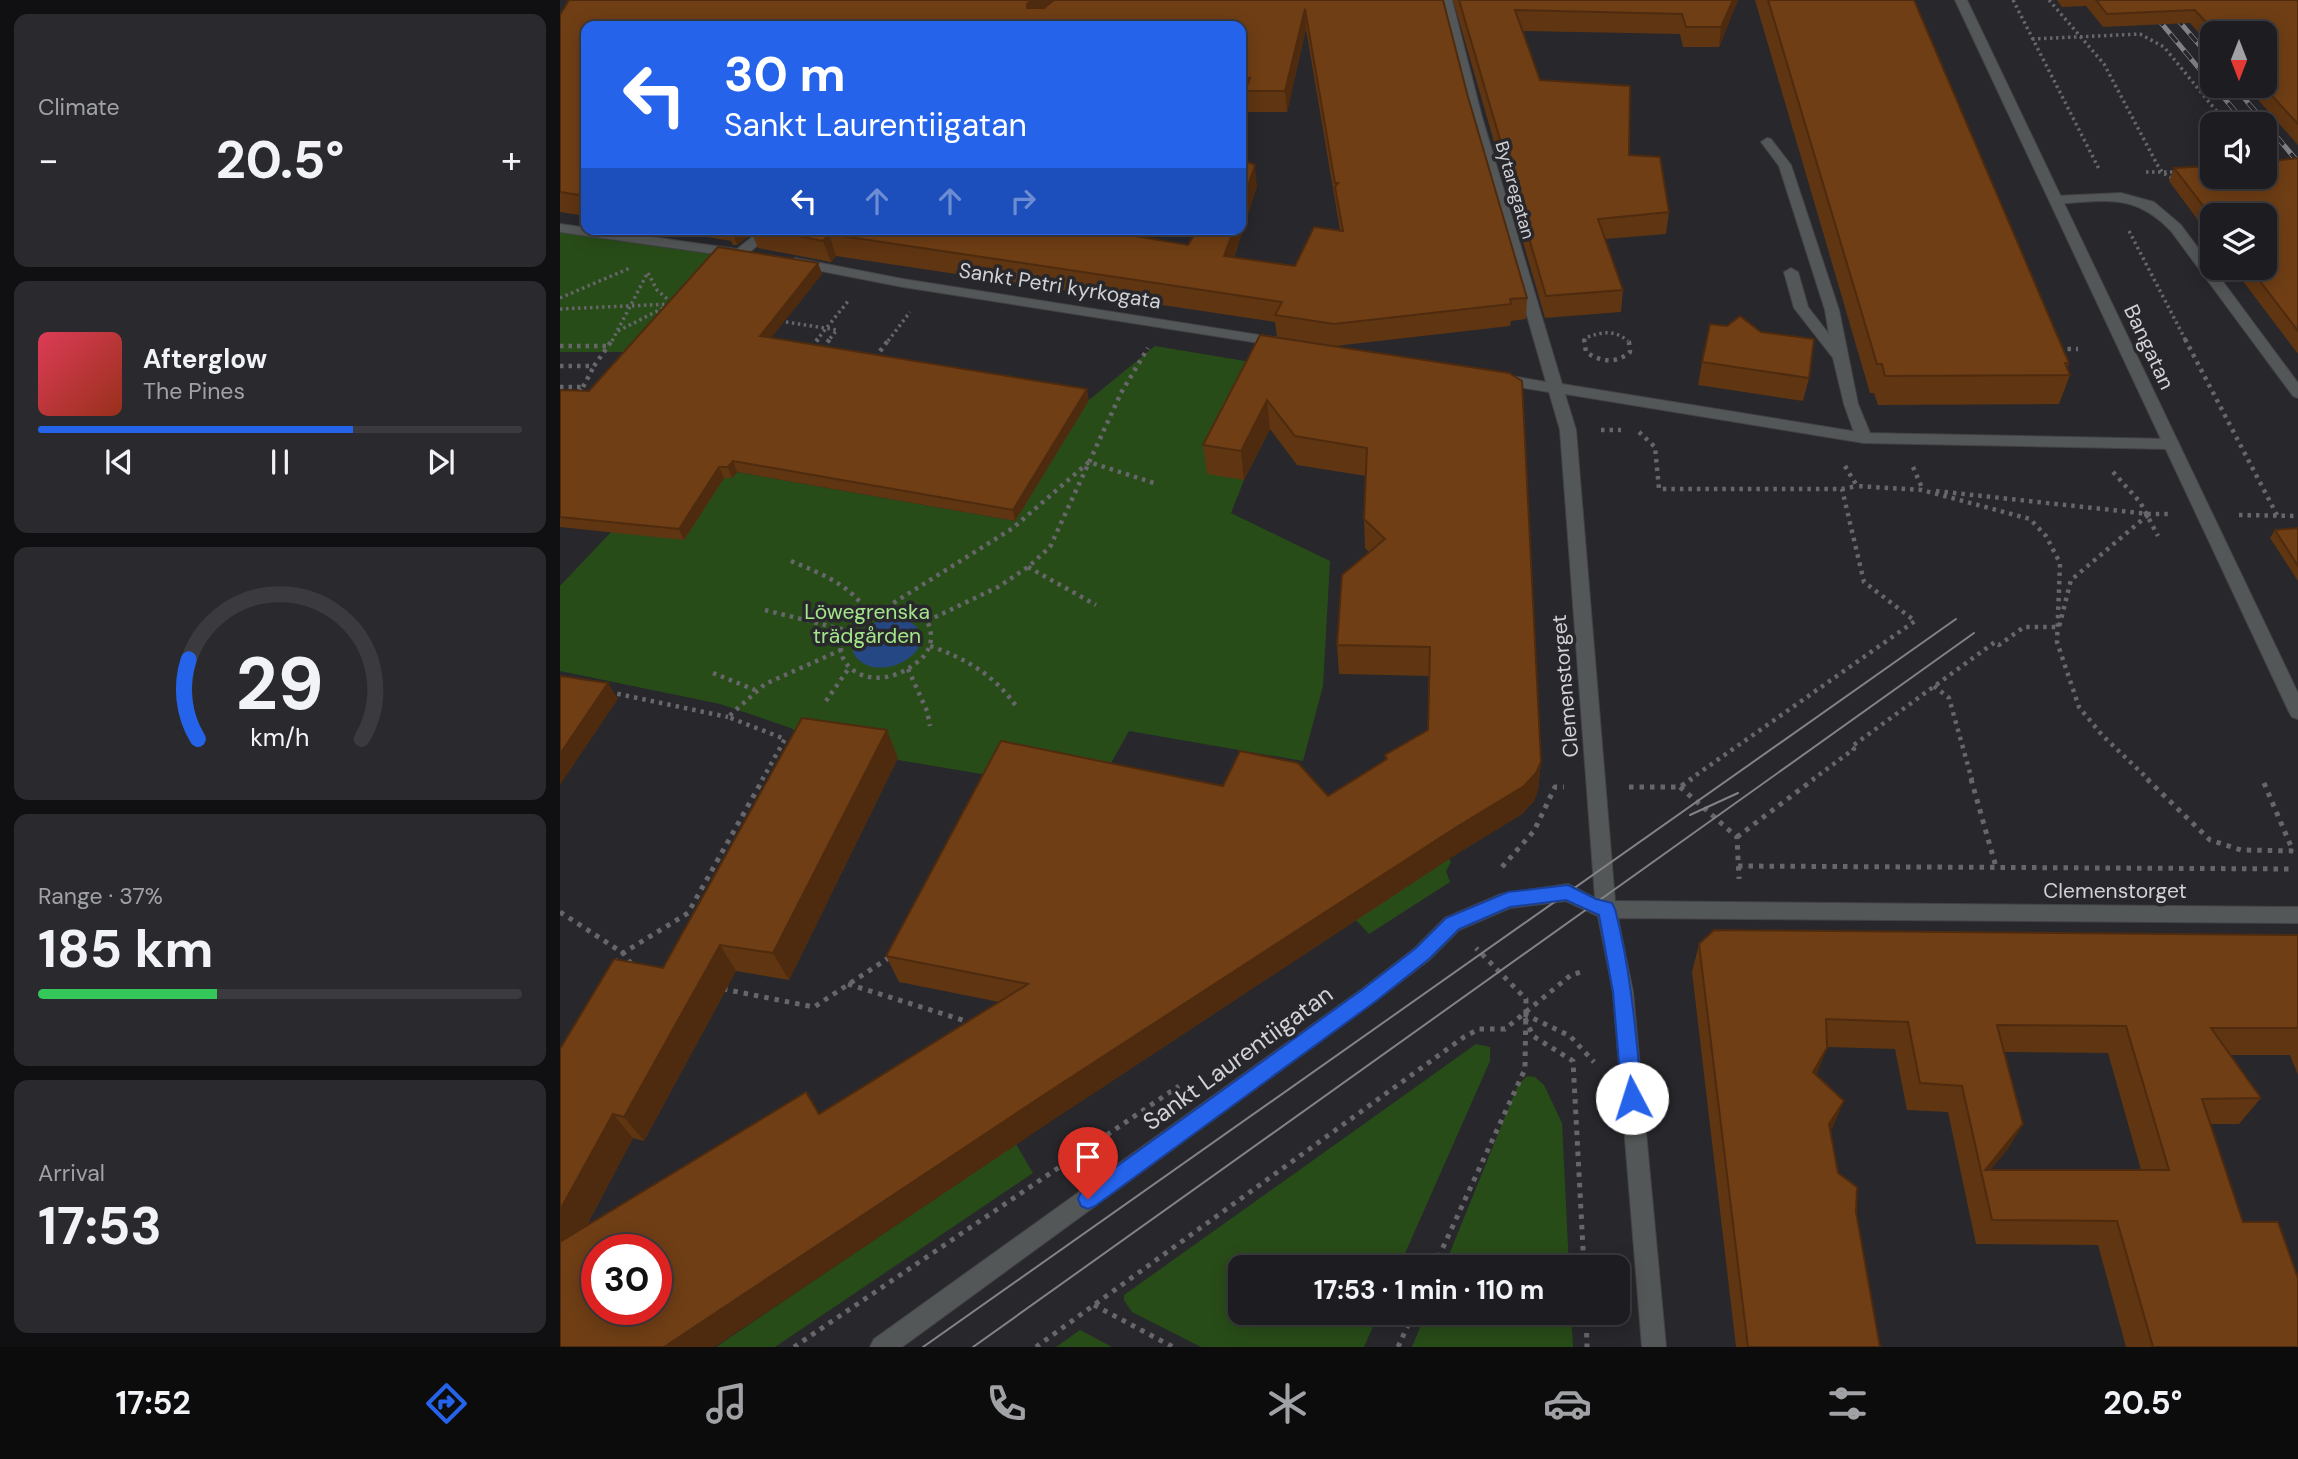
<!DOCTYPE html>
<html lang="en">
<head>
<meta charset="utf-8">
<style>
	body { margin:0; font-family:"DM Sans",sans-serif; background:#2a2a2e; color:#f1f3f6; height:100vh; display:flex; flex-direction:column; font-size:26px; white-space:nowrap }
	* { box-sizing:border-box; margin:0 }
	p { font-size:23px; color:#a0a2a5 }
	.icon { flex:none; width:38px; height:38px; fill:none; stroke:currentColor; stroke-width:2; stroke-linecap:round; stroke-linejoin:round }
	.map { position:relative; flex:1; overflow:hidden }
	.drawer { display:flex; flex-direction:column; gap:14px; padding:14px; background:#101012; width:560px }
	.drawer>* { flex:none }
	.top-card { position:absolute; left:21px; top:21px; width:665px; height:214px; border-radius:14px; box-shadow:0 4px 18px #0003,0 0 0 2px #3b3b3f; background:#2563eb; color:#fff; overflow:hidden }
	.needle { width:46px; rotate:180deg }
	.fabs { position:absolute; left:1640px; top:21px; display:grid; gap:14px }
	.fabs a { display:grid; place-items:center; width:77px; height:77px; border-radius:14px; background:#1d1d21; box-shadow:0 4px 18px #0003,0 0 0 2px #3b3b3f; font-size:35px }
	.speed { position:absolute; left:21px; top:1234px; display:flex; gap:14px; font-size:35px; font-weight:700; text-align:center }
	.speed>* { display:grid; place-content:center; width:91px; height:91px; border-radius:50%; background:#1d1d21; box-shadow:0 4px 18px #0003,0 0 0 2px #3b3b3f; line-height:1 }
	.speed .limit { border:10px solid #d22; background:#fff; color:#111 }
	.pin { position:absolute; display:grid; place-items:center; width:60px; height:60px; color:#fff; margin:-72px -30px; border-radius:50% 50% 50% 0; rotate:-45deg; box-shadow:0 0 7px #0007 }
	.pin .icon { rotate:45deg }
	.me { position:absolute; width:77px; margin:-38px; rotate:355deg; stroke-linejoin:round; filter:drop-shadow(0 0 5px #0008) }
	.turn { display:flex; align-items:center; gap:24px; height:147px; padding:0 28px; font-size:32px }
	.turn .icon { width:91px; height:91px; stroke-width:2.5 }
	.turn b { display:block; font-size:49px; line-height:60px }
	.lanes { display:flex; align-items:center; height:66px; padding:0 28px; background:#0003; justify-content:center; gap:35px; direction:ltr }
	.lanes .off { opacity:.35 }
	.big { font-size:52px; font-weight:700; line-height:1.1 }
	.drawer .widget { flex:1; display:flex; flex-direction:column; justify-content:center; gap:10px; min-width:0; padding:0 24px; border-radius:14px; background:#2a2a2e }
	.drawer .dial { align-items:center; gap:0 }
	.dial svg { height:182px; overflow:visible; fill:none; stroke:#3b3b3f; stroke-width:7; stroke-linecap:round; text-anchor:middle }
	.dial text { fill:#f1f3f6; stroke:none }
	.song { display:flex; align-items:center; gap:21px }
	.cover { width:84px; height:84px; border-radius:10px; background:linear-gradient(135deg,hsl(350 70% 55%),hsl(10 70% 35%)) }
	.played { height:7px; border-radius:4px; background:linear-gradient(90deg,#2563eb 65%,#3b3b3f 65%) }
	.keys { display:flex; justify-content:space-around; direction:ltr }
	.heat { display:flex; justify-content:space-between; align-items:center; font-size:38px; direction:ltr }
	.charge { height:10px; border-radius:5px; background:linear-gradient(90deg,#34c759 37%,#3b3b3f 0) }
	.trip { position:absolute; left:668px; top:1255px; width:402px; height:70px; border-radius:14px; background:#1d1d21; box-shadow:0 4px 18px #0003,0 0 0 2px #3b3b3f; font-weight:700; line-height:70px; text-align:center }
	.tabs { display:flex; height:112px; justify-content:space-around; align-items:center; background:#0c0c0d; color:#a0a2a5 }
	.tabs .icon { width:49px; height:49px }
	.tabs .on { color:#2563eb }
	.tabs b { font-size:32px; color:#f1f3f6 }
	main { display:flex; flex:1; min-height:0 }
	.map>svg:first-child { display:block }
	.green { fill:#284c18 }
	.water { fill:#254884 }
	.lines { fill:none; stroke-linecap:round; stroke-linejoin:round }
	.service-casing { stroke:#424247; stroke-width:2 }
	.minor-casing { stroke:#424247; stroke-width:2 }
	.tertiary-casing { stroke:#424247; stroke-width:2 }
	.path-far2 { stroke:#66666b; stroke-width:3.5; stroke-dasharray:2.5 3.5; stroke-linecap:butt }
	.path-far1 { stroke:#66666b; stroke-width:4.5; stroke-dasharray:3.5 5; stroke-linecap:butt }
	.path { stroke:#66666b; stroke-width:5; stroke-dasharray:4.5 6; stroke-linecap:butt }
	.service { fill:#545757; fill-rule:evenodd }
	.minor { fill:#545757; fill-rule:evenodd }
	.tertiary { fill:#545757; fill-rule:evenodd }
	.tram { stroke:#828387; stroke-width:2 }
	.rail-casing { stroke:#828387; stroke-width:5 }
	.rail { stroke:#27272c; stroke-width:3.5; stroke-dasharray:11; stroke-linecap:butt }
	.wall { fill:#5f3512; fill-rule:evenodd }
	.shaded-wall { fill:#4e2b0f }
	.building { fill:#6f3e15; stroke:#4e2b0f; stroke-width:2; fill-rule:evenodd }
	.route { fill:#2563eb; stroke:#184099; stroke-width:2 }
	.labels { text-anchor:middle; stroke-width:7; stroke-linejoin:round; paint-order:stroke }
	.far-street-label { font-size:18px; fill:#d1d2d5; stroke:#27272c }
	.street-label { font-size:21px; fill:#d1d2d5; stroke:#27272c }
	.park-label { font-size:21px; fill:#a3e589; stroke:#27272c }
	.near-street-label { font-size:24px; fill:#d1d2d5; stroke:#27272c }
</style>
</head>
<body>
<main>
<section class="drawer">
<div class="widget"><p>Climate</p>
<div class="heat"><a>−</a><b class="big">20.5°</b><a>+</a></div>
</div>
<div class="widget">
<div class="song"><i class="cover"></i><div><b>Afterglow</b><p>The Pines</p></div></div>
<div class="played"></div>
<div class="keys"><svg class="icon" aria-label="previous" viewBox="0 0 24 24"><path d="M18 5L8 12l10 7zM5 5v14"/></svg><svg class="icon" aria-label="pause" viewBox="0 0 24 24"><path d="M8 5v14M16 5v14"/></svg><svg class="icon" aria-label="next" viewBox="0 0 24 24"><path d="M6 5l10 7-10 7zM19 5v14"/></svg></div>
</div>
<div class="widget dial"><svg viewBox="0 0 100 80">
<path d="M14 69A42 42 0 1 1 86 69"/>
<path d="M14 69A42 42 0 0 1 10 34" stroke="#2563eb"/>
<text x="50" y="56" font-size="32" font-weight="700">29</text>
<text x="50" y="72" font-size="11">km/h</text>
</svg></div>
<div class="widget"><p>Range · 37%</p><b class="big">185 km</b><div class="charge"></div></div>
<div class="widget"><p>Arrival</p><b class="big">17:53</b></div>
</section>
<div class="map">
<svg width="1738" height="1347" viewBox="0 0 1738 1347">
	<rect width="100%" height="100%" fill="#27272c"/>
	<g class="green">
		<polygon points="0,228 180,253 80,352 0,352"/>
		<polygon points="595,346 703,364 684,480 671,513 770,561 763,686 743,761 569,731 546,772 445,778 255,746 231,728 160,704 0,671 0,586 51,532 164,478 172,478 177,472 455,521 529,400"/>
		<polygon points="889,859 891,862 886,871 890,882 809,934 796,920"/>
		<polygon points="916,1044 930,1047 930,1061 839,1267 681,1267 681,1312 819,1313 804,1347 641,1347 572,1312 564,1300 564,1295"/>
		<polygon points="967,1076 975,1077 984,1085 1002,1123 1009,1267 884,1267 958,1085"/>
		<polygon points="456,1144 473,1173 215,1347 156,1347"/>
		<polygon points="866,1313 1011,1313 1013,1347 852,1347"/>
		<polygon points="520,1330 552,1347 496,1347"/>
	</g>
	<path class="water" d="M328 618C339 617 351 619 358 629 376 656 310 687 293 652 293 631 311 623 328 618Z"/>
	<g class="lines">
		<defs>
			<g id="service">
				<polygon points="1207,138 1211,139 1231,165 1279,310 1298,404 1312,438 1309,442 1304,443 1296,438 1284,404 1273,358 1234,308 1224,272 1231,268 1238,272 1248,307 1269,334 1265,310 1219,166 1201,142"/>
				<path d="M1561 193 1594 202 1621 225 1738 383V398L1733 396 1611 231C1574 192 1544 201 1495 204L1489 200 1495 196Z"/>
			</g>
			<g id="minor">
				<polygon points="880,0 892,0 922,117 1002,384 1304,433 1609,439 1617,444 1609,449 1304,443 1005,394 1016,430 1055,901 1738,907 1738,923 1058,918 1073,992 1106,1347 1082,1347 1053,992 1038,916 1006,901 950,908 899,930 869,960 816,1001 342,1347 310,1347 314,1339 802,989 855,948 885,918 941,894 1008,884 1035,898 1000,430 989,392 940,384 933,379 940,374 986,382 910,117"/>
				<polygon points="0,224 177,249 202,229 217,229 185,256 177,257 0,232"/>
				<polygon points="235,258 343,279 719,338 726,342 719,346 343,287 230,265 228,262"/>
			</g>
			<polygon id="tertiary" points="1395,0 1407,0 1738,693 1738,719 1732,717 1729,712"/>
		</defs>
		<use href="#service" class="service-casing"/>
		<use href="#minor" class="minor-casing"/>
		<use href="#tertiary" class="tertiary-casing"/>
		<g class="path-far2">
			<polyline points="1453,0 1539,169"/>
			<polyline points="1489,0 1544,64 1598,166 1603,173 1615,180"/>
			<polyline points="1472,39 1580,34 1604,47 1667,124"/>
			<polyline points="1586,172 1616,172"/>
			<polyline points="1569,231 1626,341"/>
			<polyline points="88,273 97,290 112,303"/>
			<polyline points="0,298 70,268"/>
			<polyline points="0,309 111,304"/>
			<polyline points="220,321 277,330 268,341"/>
			<polyline points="58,331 109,305"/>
			<polyline points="52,341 87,274"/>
			<polyline points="256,341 289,300"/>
			<polyline points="328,341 350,312"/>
			<path d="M1024 341 1025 338C1042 332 1053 329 1068 341"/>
		</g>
		<g class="path-far1">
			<path d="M1024 339 1026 352C1041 362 1056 364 1070 352L1069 342 1066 339"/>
			<polyline points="1625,339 1717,515"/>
			<polyline points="0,346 49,346"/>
			<polyline points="251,348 258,339"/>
			<polyline points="262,349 270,339"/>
			<polyline points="1499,349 1518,349"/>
			<polyline points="315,358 329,339"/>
			<polyline points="0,366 34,366 53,339"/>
			<polyline points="0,387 23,387 19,394"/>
			<polyline points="23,387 34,366"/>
			<polyline points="1041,430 1061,430"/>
			<polyline points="1079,432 1095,447 1099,489 1282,489 1297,486"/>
			<polyline points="1285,466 1297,486 1362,490 1470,519 1486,536 1500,563 1497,642 1519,707 1542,735 1589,780"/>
			<polyline points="1353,467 1363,490"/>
			<polyline points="1553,472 1580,502 1598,536"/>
			<polyline points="1376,491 1589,514 1611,514"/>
			<polyline points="1679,515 1738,516"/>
			<path d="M231 561C262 574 292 585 310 616"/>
			<polyline points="468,567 536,605"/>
			<polyline points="205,610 289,631"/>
			<path d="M338 610 354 613 367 621C374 635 372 649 360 660 294 716 232 623 338 610Z"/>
			<polyline points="319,612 453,528 529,462 597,484"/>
			<polyline points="367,621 438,587 468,567 490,547 561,393 588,348"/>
			<path d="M370 646C407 659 436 676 458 709"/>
			<polyline points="348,669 367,711 370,726"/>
			<polyline points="153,673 195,690"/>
			<polyline points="1374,686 1389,698 1412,780"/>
			<polyline points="49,692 168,717"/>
			<polyline points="266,701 289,668"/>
			<polyline points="202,780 225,739 168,717 205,684 281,650"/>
			<polyline points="1129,780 1355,621 1304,582 1282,489"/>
			<polyline points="1252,780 1294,749 1291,747 1435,642 1439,645 1464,627 1499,627 1511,580 1589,514"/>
		</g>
		<g class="path">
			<polyline points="1411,779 1436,867"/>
			<polyline points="1587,779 1650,840 1681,850 1738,851"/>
			<polyline points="1704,783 1733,851"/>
			<polyline points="1069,787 1120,787 1132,779"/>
			<polyline points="1120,787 1177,837 1179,879"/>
			<polyline points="1177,837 1254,779"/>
			<polyline points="1178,866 1731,869"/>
			<polyline points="942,867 974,831 995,787 1004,787"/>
			<polyline points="0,912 63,953 72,965"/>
			<polyline points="56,963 63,953 128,913 203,779"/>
			<polyline points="288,984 412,1023"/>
			<polyline points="163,989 254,1007 330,957"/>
			<polyline points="964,1014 1010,1036 1034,1062"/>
			<polyline points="965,1018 973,1036 1013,1061 1024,1267"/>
			<polyline points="874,1267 965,1069 966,999 916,948"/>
			<polyline points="534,1305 613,1347"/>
			<polyline points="1026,1312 1027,1347"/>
			<polyline points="234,1347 619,1086"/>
			<polyline points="476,1347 904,1037 919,1029 945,1029 1011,975 1025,971"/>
			<polyline points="838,1347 854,1312"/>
		</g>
		<use href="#service" class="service"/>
		<use href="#minor" class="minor"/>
		<use href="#tertiary" class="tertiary"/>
		<g class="tram">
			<polyline points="1130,815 1178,793"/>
			<polyline points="363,1347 1396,619"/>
			<polyline points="413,1347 1414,633"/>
		</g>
		<defs>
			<g id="rail">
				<polyline points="1582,0 1652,84"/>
				<polyline points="1601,0 1652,60"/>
				<polyline points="1654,86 1686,124"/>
				<polyline points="1674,86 1738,162"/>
				<polyline points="1704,146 1738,186"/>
			</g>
		</defs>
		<use href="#rail" class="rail-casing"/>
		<use href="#rail" class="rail"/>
	</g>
	<g class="wall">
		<polygon points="883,0 908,97 967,298 966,319 951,321 950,326 775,346 717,337 715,322 276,256 271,262 198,248 192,233 177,245 173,245 171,241 100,229 545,229 544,231 628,245 697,186 674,258 735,266 780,230 746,29 727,112 687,112 686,99 681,98 681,26 26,26 26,216 0,212 0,15"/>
		<polygon points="893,0 1178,0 1159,47 1123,47 1120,34 962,31 980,80 1069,155 1109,212 1106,234 1045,239 1063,290 1061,312 985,318"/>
		<polygon points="1195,0 1354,0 1509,363 1507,368 1510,375 1499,404 1318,405 1314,393 1310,393"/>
		<polygon points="1497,0 1738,0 1738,145 1686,86 1704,86 1704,33 1652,33 1652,48 1630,23 1543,27 1526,6 1502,7"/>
		<polygon points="1738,158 1738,354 1673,268 1704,268 1652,215 1652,239 1609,181 1614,168 1652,177"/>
		<polygon points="258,263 262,274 211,338 529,400 455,521 177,472 172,478 164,478 124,540 0,527 0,390 29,391"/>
		<polygon points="700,335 949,373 981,762 978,790 974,801 962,814 895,855 508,1110 0,1347 0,1049 103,968 338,758 229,980 176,971 84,1141 73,1138 26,1227 260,1114 439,1002 339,982 326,956 663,786 768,796 825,760 825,755 868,730 869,676 779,674 777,645 809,552 805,548 804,519 806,476 737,465 710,429 684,480 647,474 643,445"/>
		<polygon points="1142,362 1249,378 1243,401 1138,385"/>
		<polygon points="1738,528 1738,581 1710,538 1715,530"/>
		<path d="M1738 935V1075L1730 1055H1670L1701 1098 1679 1124H1651L1683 1222 1738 1347H1566L1538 1245 1416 1244 1388 1112 1347 1110 1335 1049 1267 1047 1256 1075 1284 1101 1270 1131 1278 1173 1296 1212 1320 1347H1176L1132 972 1139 944ZM1444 1052 1548 1053 1581 1170H1430L1447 1150 1463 1124Z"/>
	</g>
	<g class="shaded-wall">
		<polygon points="472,0 502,0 471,24 467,8 467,4"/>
		<polygon points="1173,0 1178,0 1159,47 1161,27"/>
		<polygon points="745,9 746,29 727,112 725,91"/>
		<polygon points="695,165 697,186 667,278 664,256 674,229 681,229 681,208"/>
		<polygon points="171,229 191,229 192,233 177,245"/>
		<polygon points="269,234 276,256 271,262 263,241"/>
		<polygon points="258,263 262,274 204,347 200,336"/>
		<polygon points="527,389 529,400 455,521 453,510"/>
		<polygon points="707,400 710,429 684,480 681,451"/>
		<polygon points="173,461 177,472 172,478 168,467"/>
		<polygon points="159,467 164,478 124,540 119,529"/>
		<polygon points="48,683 58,699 0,785 0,754"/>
		<polygon points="327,730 338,758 229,980 213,953"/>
		<polygon points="981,762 978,790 974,801 962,814 895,855 508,1110 155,1347 104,1347"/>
		<polygon points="160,945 176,971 84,1141 64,1117"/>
		<polygon points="1267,1048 1257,1074 1243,1099 1253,1072"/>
		<polygon points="1284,1101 1273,1127 1258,1150 1269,1124"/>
		<polygon points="53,1114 73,1138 0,1275 0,1210"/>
		<polygon points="1463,1124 1447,1150 1423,1179 1425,1170"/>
	</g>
	<g class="building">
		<polygon points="9,0 472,0 467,4 467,8 484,8 494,0 883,0 908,97 967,298 950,299 951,304 774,324 715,315 722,302 269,234 263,241 202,229 533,229 628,245 638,229 674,229 664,256 735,266 754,227 783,231 775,187 778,183 775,183 745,9 725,91 685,91 690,78 681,78 681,26 26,26 26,196 0,192 0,15"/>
		<polygon points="899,0 1173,0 1161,27 1126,27 1122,14 955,10 980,80 1070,86 1069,155 1100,157 1109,212 1038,219 1063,290 986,296"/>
		<polygon points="1208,0 1354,0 1509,363 1505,363 1510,375 1325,376 1322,364 1317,364"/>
		<polygon points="1536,0 1738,0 1738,124 1703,86 1704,86 1704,33 1656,33 1635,10 1547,14"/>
		<polygon points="1738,158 1738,331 1690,268 1704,268 1704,215 1652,215 1652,217 1614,168 1652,166 1652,177 1704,177 1704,162"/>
		<polygon points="681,159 695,165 681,208"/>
		<polygon points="158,247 258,263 200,336 527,389 453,510 173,461 168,467 159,467 119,529 0,517 0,390 29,391"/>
		<polygon points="1180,316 1201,332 1254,339 1249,378 1142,362 1150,324 1167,326"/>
		<path d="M700 335 949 373 962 381 981 762 976 773 964 786 895 828 499 1085 104 1347H0V1242L246 1092 259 1114 468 984 326 956 441 741 663 786 680 751 738 763 768 796 827 759 825 755 868 730 870 647 777 645 782 575 825 539 804 519 807 448 735 436 707 400 681 451 643 445ZM37 1250H96V1309H37Z"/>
		<polygon points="1738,528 1738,566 1715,530"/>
		<polygon points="0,676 48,683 0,754"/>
		<polygon points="242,718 327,730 213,953 160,945 64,1117 53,1114 0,1210 0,1049 54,959 103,968"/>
		<path d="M1154 930 1738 935V1028H1651L1701 1098 1642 1099 1683 1222H1718L1738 1278V1347H1593L1557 1221 1432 1220 1402 1086 1360 1083 1348 1022 1266 1019 1267 1048 1253 1072 1284 1101 1269 1124 1278 1173 1297 1187 1296 1212 1320 1347H1188L1139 944ZM1437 1025 1566 1026 1609 1170H1425L1463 1124Z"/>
	</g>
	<path class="route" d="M1008 885 1036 899 1052 903 1055 909C1071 971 1076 1034 1082 1098L1079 1104 1072 1107 1065 1104 1062 1098 1053 992 1039 915 1006 900 950 907 899 929 869 959 816 1001 535 1206 528 1209 521 1206 518 1199 521 1192 803 989 856 948 886 918 948 892Z"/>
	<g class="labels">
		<g class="far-street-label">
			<text transform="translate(955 190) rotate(74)" y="6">Bytaregatan</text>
		</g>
		<g class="street-label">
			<text transform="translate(500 286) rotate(9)" y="7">Sankt Petri kyrkogata</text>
			<text transform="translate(1589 347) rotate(65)" y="7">Bangatan</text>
			<text transform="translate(1005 686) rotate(-95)" y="7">Clemenstorget</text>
			<text x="1555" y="898">Clemenstorget</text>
		</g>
		<g class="park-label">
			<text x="307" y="619">Löwegrenska<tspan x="307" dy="24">trädgården</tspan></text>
		</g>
		<g class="near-street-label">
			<text transform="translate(678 1058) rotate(-36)" y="8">Sankt Laurentiigatan</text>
		</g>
	</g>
</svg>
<div class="fabs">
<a><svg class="needle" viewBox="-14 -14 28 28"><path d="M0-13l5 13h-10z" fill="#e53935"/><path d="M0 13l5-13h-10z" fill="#a0a2a5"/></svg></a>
<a><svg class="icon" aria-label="sound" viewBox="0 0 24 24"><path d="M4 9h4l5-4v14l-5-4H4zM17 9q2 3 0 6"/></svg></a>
<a><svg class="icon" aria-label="layers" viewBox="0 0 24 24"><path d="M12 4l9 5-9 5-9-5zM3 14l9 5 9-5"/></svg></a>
</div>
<div class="speed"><div class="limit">30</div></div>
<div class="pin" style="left:528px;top:1199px;background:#d93025"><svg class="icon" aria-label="arrive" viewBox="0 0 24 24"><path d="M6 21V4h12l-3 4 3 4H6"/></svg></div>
<svg class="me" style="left:1072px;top:1098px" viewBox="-20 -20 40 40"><circle r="19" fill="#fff"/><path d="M0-13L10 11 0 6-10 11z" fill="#2563eb"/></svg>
<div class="trip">17:53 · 1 min · 110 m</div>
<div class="top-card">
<div class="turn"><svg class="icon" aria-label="left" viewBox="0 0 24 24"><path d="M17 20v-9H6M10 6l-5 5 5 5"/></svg><div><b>30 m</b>Sankt Laurentiigatan</div></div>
<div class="lanes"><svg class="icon" aria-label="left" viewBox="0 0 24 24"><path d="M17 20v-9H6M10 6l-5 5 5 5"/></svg><svg class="icon off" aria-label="ahead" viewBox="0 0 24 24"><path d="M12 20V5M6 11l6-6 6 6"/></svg><svg class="icon off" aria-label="ahead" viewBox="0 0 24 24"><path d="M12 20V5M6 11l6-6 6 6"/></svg><svg class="icon off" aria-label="right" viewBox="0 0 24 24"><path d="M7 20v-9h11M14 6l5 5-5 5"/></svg></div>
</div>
</div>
</main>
<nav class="tabs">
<b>17:52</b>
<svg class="icon on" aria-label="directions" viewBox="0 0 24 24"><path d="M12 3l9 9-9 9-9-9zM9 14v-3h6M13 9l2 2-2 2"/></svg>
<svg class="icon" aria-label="music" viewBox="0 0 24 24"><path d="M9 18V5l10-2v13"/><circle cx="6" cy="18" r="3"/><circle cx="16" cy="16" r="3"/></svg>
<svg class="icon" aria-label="phone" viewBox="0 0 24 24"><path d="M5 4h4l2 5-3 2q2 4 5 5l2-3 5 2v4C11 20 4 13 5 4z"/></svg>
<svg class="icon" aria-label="climate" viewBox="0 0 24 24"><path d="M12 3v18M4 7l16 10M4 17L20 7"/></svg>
<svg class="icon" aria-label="car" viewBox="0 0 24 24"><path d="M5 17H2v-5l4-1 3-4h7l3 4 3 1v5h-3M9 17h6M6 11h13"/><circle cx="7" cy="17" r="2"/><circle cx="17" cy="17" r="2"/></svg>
<svg class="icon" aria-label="filters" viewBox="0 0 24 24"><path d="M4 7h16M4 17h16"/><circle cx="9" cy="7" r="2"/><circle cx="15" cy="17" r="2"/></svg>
<b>20.5°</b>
</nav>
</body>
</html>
